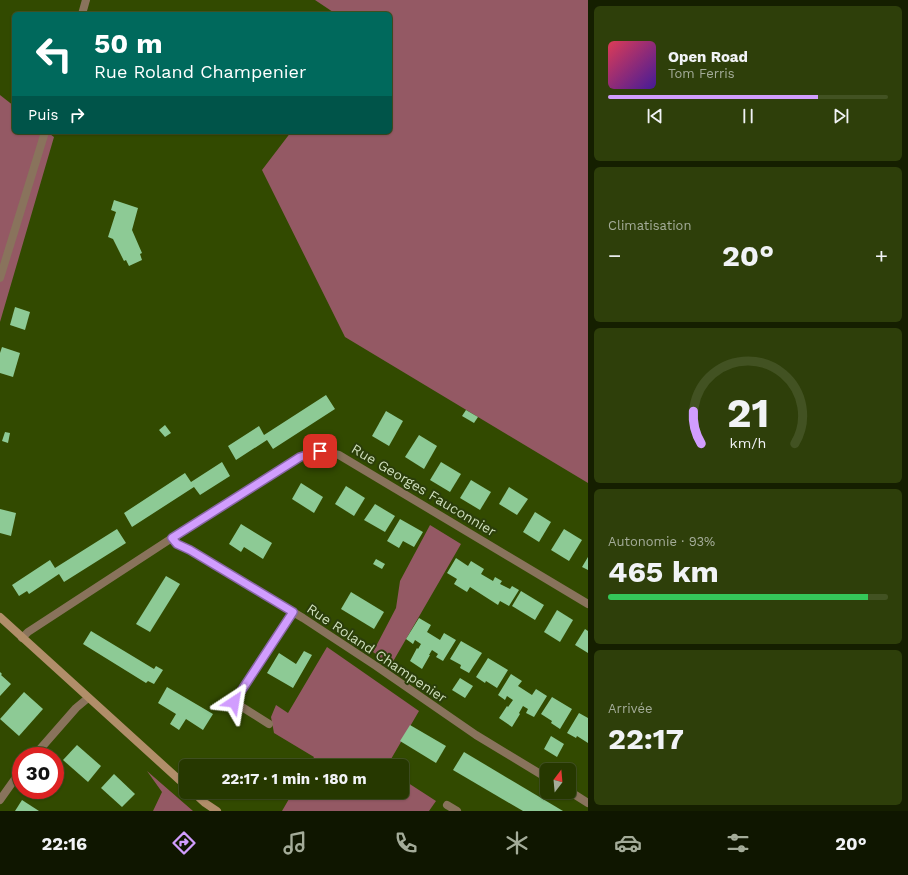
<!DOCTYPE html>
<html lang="fr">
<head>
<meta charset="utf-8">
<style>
	body { margin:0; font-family:"Work Sans",sans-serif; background:#2e3f0a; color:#f1f3f6; height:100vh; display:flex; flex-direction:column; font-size:15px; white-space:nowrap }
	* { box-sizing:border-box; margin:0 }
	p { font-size:13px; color:#a4ac99 }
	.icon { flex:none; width:22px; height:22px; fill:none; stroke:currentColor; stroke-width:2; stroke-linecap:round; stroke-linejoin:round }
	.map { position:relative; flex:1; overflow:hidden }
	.details { display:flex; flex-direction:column; gap:6px; padding:6px; background:#151f00; width:320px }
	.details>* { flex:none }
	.hud { position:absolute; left:12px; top:12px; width:380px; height:122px; border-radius:6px; box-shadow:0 1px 3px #0004,0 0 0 1px #425222; background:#00695c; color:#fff; overflow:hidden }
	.needle { width:26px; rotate:16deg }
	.tools { position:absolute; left:540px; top:763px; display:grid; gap:8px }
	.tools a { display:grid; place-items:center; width:36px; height:36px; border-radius:6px; background:#263800; box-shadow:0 1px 3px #0004,0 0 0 1px #425222; font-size:20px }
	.speed { position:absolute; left:12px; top:747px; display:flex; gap:8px; font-size:20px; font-weight:700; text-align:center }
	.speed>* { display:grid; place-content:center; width:52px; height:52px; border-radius:50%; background:#263800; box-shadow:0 1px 3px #0004,0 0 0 1px #425222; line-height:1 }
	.speed .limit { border:6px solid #d22; background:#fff; color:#111 }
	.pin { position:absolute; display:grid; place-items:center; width:34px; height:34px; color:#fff; margin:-17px; border-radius:8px; box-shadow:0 2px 6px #0006 }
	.me { position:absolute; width:44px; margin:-22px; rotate:33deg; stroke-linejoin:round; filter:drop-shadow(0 0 3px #0008) }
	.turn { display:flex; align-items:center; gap:14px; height:84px; padding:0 16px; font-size:18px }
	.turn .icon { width:52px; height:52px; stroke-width:2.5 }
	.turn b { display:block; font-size:28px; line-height:34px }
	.then { display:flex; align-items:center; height:38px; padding:0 16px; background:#0003; gap:8px; font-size:15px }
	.big { font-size:30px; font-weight:700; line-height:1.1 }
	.details .tile { flex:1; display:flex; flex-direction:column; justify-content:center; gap:6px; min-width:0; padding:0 14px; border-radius:6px; background:#2e3f0a }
	.details .dial { align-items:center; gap:0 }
	.dial svg { height:104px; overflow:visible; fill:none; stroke:#425222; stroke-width:7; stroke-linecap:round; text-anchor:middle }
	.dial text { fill:#f1f3f6; stroke:none }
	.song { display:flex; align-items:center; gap:12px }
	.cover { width:48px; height:48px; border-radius:6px; background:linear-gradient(135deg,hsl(350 70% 55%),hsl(260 70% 35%)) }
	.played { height:4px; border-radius:2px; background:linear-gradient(90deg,#d19dfe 75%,#425222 75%) }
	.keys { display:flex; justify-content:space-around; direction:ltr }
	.heat { display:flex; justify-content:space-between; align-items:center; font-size:22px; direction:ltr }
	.charge { height:6px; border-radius:3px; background:linear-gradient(90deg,#34c759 93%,#425222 0) }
	.trip { position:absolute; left:179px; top:759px; width:230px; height:40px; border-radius:6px; background:#263800; box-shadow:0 1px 3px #0004,0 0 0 1px #425222; font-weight:700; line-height:40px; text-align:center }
	.tabs { display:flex; height:64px; justify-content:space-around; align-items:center; background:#0f1600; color:#a4ac99 }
	.tabs .icon { width:28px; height:28px }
	.tabs .selected { color:#d19dfe }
	.tabs b { font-size:18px; color:#f1f3f6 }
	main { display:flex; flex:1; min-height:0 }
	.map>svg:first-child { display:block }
	.green { fill:#945964 }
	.building { fill:#8dca95 }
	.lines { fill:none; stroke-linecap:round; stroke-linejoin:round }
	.street { stroke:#89735c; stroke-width:8 }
	.secondary { stroke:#b18e69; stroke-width:8 }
	.route-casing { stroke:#8866a5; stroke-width:10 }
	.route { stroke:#d19dfe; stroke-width:7 }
	.labels { text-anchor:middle; stroke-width:4; stroke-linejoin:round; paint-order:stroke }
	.street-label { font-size:14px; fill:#cfdfbc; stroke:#2b3e0a }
</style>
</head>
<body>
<main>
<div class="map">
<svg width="588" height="811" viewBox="0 0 588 811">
	<rect width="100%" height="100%" fill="#324a00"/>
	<g class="green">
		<polygon points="315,0 588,0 588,483 345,337 262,170 291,132 390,132 390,14 336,14"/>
		<polygon points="0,95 14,106 14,132 47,132 54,137 0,322"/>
		<polygon points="430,525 461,544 391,665 373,652 396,608 400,581"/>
		<polygon points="327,647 419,711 387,766 309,766 314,757 274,733 271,717 276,705 288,713"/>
		<polygon points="147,771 193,811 153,811 162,792"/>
		<polygon points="402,779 436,801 429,811 282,811 293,792 402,792"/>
	</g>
	<g class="building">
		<polygon points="114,200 138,208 132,230 142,253 140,254 142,260 129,266 126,260 124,261 113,239 108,237 116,212 111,210"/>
		<polygon points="15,307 30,312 25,330 10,325"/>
		<polygon points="2,347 20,353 13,377 0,373 0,353"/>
		<polygon points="326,395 335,409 273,449 267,440 236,460 228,446 259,426 264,435"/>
		<polygon points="466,410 478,417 474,423 462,416"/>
		<polygon points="386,411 403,421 389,446 372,436"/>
		<polygon points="165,425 171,433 165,437 159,430"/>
		<polygon points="5,432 10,433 8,443 2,441"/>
		<polygon points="419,435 437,446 424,469 405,457"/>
		<polygon points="222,462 230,476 200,495 194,487 132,527 124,513 185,473 191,482"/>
		<polygon points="441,462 461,474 450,492 430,480"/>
		<polygon points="471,480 491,492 480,510 460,498"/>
		<polygon points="301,483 323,497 314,513 292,499"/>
		<polygon points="346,486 365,498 354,516 335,504"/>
		<polygon points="509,487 528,499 517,515 499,504"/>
		<polygon points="375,504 395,516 385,532 364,520"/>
		<polygon points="0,509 16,513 11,536 0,533"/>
		<polygon points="535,512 551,522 539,542 523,532"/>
		<polygon points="400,519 423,532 414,547 403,541 399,548 387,541"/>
		<polygon points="241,524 272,543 263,559 244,547 241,552 229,544"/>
		<polygon points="117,529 126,543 64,582 59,574 29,594 27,591 19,596 12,585 50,560 55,568"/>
		<polygon points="564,529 582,540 569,561 551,550"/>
		<polygon points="588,557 588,570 582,567"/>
		<polygon points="456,558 468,566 471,561 484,569 481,574 493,581 495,577 502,581 500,584 510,589 512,586 519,590 509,606 500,601 498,605 470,587 467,592 454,584 457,579 447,573"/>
		<polygon points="376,559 385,564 382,569 373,564"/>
		<polygon points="166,576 180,584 150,632 136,624"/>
		<polygon points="521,591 544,605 535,620 512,606"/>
		<polygon points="351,592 384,612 374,629 341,609"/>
		<polygon points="557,610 573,620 560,642 544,632"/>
		<polygon points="419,618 431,625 427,632 440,640 444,633 456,640 443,661 436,657 438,654 432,650 429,655 430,655 422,669 410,661 417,648 418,649 421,644 415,640 413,644 406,639"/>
		<polygon points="585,629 588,631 588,653 575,645"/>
		<polygon points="91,631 154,669 156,666 163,670 154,684 148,681 146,683 83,644"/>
		<polygon points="461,641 482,653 469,673 460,668 461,665 450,659"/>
		<polygon points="304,651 312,655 293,688 267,673 279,653 296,664"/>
		<polygon points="488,658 508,670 497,688 486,681 485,683 476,677"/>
		<polygon points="0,672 2,674 1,675 11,684 0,696"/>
		<polygon points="511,674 522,681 518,686 532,695 536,689 547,696 534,717 526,713 528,709 523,706 519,713 520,714 512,727 499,718 507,706 508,707 513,700 507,696 505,700 498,695"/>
		<polygon points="460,678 473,686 465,698 452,690"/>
		<polygon points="167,687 213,714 203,730 186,719 179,730 170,724 176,714 158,703"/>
		<polygon points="24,692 43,709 19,736 0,719"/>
		<polygon points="552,697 572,709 560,729 551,723 552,721 541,714"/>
		<polygon points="579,713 588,718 588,743 577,736 576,738 567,733"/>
		<polygon points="410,725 446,746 436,763 400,741"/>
		<polygon points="551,736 564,744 557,757 544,749"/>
		<polygon points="77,745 101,766 88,782 63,760"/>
		<polygon points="464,752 563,811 523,811 453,770"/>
		<polygon points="114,774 135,794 122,807 101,788"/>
		<polygon points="22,800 39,811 15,811"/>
	</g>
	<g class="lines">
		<g class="street">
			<polyline points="82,14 86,0"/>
			<polyline points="0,278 45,132"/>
			<polyline points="172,538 177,544 190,550 303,618 376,666 476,735 547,778"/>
			<polyline points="22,638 28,632 172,538 300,457 320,451 339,455 588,604"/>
			<polyline points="269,724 234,702 293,612"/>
			<polyline points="34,756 76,708 88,698"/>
			<polyline points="569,791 588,803"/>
			<polyline points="0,800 17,776 21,771"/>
			<polyline points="447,805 457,811"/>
		</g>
		<g class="secondary">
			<polyline points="0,617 186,786"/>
			<polyline points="193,792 205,803 217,811"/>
		</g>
	</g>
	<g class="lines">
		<defs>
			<polyline id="route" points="234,702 293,612 190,550 177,544 172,538 300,457 320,451"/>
		</defs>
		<use href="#route" class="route-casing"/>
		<use href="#route" class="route"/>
	</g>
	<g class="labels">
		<g class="street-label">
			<text transform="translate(424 490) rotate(31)" y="5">Rue Georges Fauconnier</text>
			<text transform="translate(377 653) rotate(34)" y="5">Rue Roland Champenier</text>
		</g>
	</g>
</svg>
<div class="tools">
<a><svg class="needle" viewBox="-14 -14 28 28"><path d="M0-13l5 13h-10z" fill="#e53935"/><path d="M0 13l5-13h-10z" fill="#a4ac99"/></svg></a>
</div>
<div class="speed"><div class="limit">30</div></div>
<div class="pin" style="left:320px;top:451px;background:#d93025"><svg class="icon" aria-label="arrive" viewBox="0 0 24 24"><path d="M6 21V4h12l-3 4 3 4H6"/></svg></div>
<svg class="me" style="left:234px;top:702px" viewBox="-20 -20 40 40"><path d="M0-17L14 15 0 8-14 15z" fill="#d19dfe" stroke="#fff" stroke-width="4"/></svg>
<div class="trip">22:17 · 1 min · 180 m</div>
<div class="hud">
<div class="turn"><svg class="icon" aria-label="left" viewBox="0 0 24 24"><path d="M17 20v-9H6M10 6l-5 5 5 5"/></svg><div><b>50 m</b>Rue Roland Champenier</div></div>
<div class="then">Puis<svg class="icon" aria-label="right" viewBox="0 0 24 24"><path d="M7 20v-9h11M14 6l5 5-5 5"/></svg></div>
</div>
</div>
<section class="details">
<div class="tile">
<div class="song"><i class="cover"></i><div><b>Open Road</b><p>Tom Ferris</p></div></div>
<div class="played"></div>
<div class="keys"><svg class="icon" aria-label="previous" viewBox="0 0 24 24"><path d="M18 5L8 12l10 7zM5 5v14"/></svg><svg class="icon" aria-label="pause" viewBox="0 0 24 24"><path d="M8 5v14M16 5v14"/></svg><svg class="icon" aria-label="next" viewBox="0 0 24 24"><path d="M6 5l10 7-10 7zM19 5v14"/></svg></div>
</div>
<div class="tile"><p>Climatisation</p>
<div class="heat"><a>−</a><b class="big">20°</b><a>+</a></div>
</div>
<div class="tile dial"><svg viewBox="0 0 100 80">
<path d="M14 69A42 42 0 1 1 86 69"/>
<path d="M14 69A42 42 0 0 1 8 44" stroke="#d19dfe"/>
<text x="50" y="56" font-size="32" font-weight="700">21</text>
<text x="50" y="72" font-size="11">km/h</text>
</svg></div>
<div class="tile"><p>Autonomie · 93%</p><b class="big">465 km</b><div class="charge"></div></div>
<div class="tile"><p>Arrivée</p><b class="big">22:17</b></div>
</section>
</main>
<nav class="tabs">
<b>22:16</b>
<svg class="icon selected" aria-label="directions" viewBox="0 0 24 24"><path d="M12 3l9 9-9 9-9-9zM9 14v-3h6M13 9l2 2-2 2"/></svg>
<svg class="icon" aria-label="music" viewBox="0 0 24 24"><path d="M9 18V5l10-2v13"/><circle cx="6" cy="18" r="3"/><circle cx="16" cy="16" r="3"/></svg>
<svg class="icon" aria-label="phone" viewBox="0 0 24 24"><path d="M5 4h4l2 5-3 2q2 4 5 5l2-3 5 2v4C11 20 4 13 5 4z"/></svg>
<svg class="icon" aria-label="climate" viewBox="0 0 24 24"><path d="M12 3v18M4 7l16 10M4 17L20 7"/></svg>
<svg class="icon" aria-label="car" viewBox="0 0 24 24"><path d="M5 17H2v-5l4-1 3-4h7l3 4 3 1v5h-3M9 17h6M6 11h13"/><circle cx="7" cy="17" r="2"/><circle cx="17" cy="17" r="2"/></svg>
<svg class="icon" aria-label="filters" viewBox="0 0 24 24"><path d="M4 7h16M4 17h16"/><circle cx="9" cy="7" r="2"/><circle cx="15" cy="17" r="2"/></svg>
<b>20°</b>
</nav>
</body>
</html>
